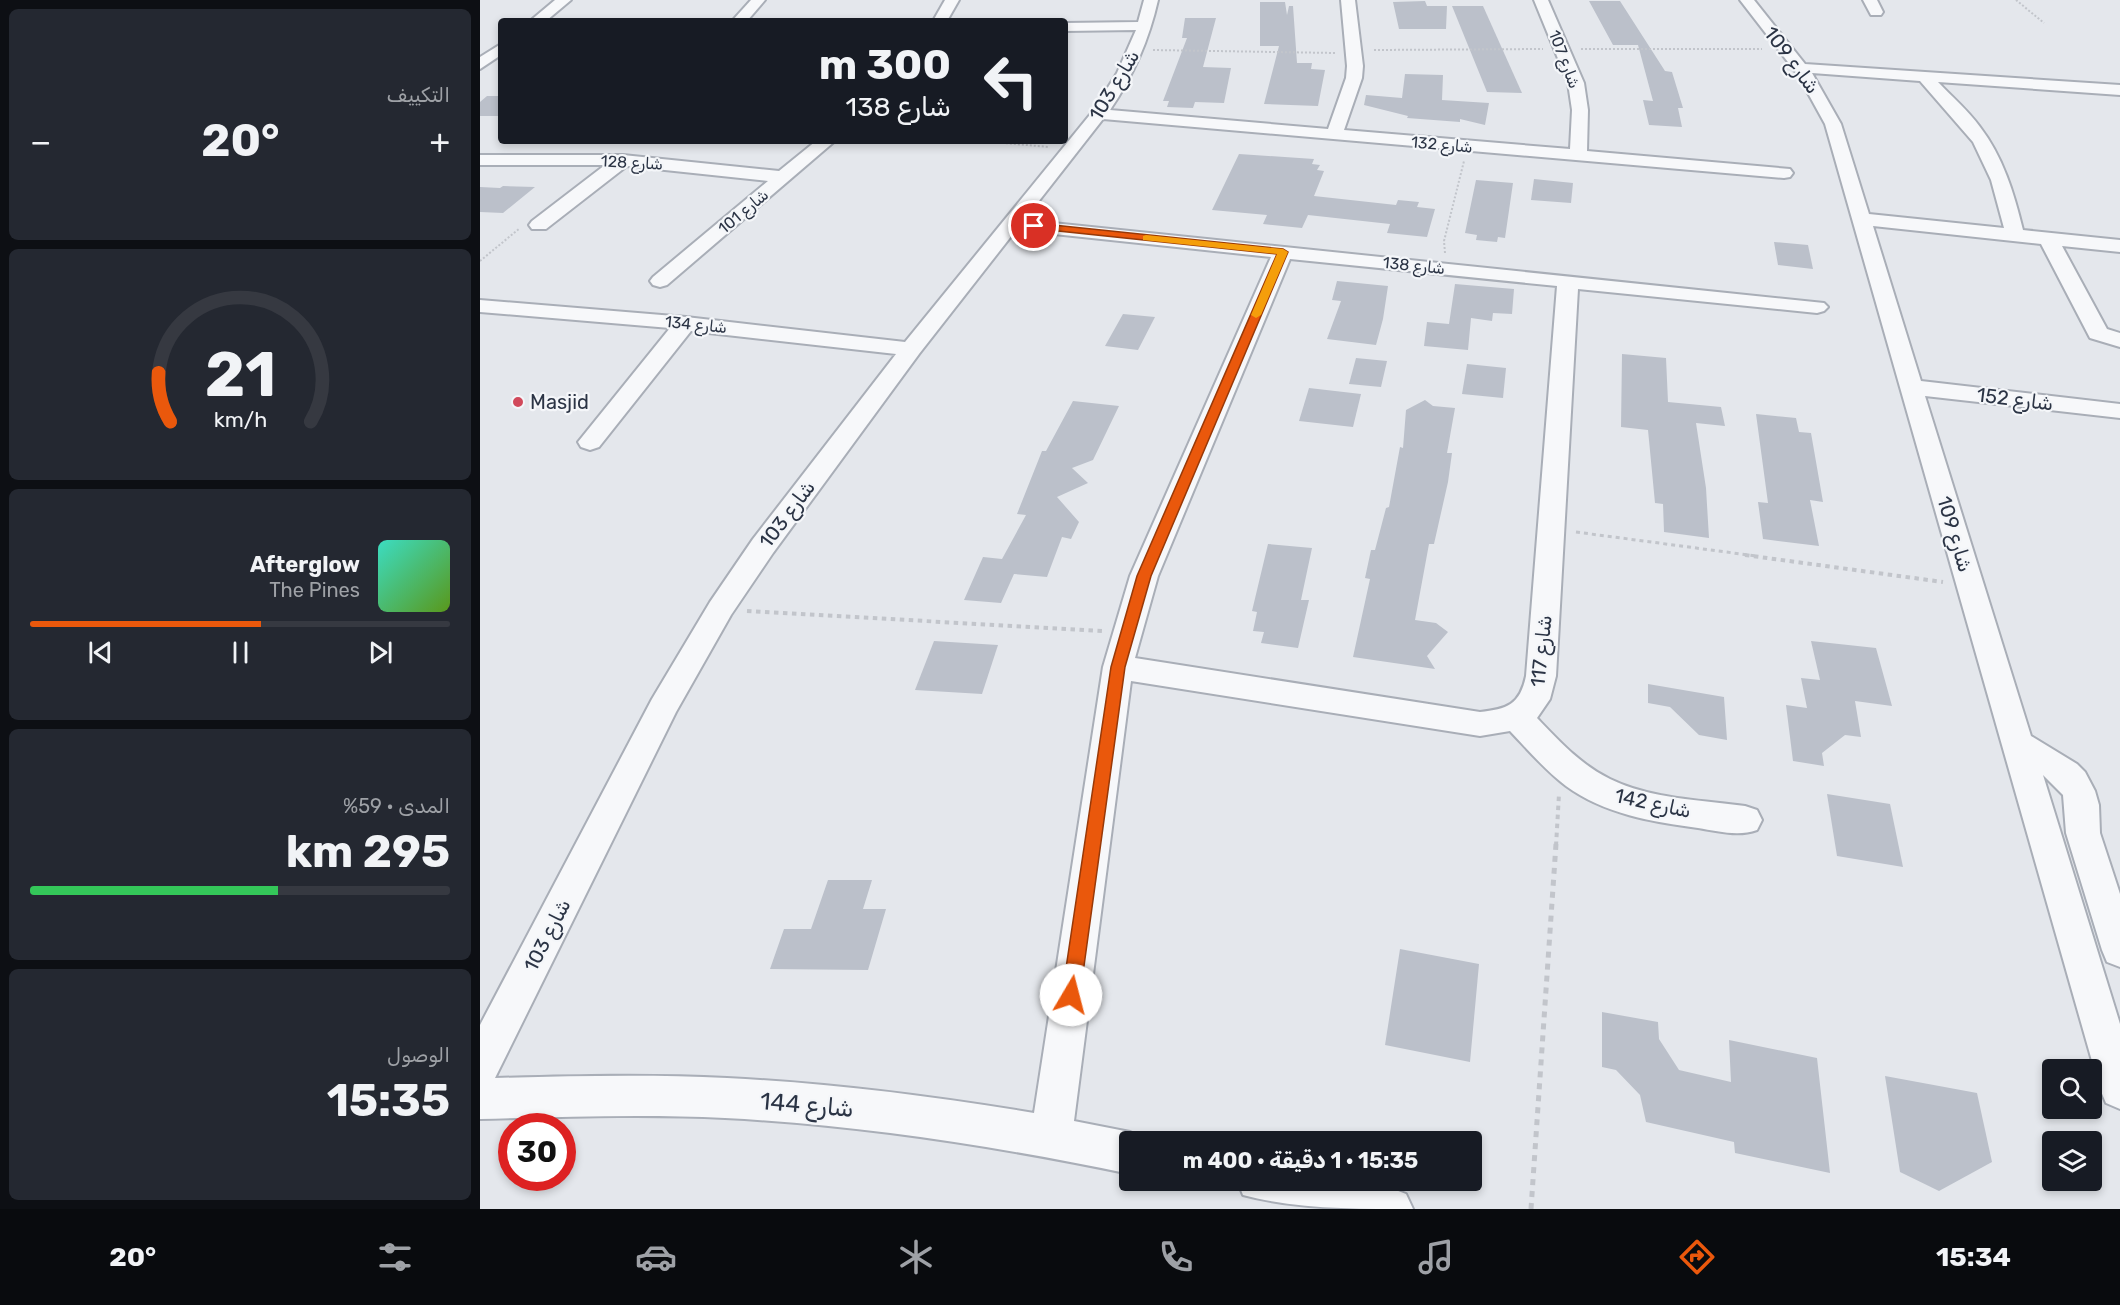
<!DOCTYPE html>
<html lang="ar">
<head>
<meta charset="utf-8">
<style>
	body { margin:0; font-family:Rubik,Cairo,sans-serif; background:#242831; color:#f1f3f6; direction:rtl; height:100vh; display:flex; flex-direction:column; font-size:22px; white-space:nowrap }
	* { box-sizing:border-box; margin:0 }
	p { font-size:20px; color:#9ea1a6 }
	.icon { flex:none; width:33px; height:33px; fill:none; stroke:currentColor; stroke-width:2; stroke-linecap:round; stroke-linejoin:round }
	.map { position:relative; flex:1; overflow:hidden; direction:ltr }
	.details { display:flex; flex-direction:column; gap:9px; padding:9px; background:#0d0f14; width:480px }
	.details>* { flex:none }
	.banner { position:absolute; left:18px; top:18px; width:570px; height:126px; border-radius:6px; box-shadow:0 3px 9px #0003; direction:rtl; background:#171b24; color:#f1f3f6; overflow:hidden }
	.tools { position:absolute; left:1562px; top:1059px; display:grid; gap:12px }
	.tools a { display:grid; place-items:center; width:60px; height:60px; border-radius:6px; background:#171b24; box-shadow:0 3px 9px #0003; font-size:30px }
	.speed { position:absolute; left:18px; top:1113px; display:flex; gap:12px; font-size:30px; font-weight:700; text-align:center }
	.speed>* { display:grid; place-content:center; width:78px; height:78px; border-radius:50%; background:#171b24; box-shadow:0 3px 9px #0003; line-height:1 }
	.speed .limit { border:9px solid #d22; background:#fff; color:#111 }
	.pin { position:absolute; display:grid; place-items:center; width:51px; height:51px; color:#fff; margin:-26px; border:3px solid #fff; border-radius:50%; box-shadow:0 2px 6px #0007 }
	.me { position:absolute; width:66px; margin:-33px; rotate:8deg; stroke-linejoin:round; filter:drop-shadow(0 0 4px #0008) }
	.turn { display:flex; align-items:center; gap:21px; height:126px; padding:0 18px; font-size:27px }
	.turn .icon { width:78px; height:78px; stroke-width:2.5 }
	.turn b { display:block; font-size:42px; line-height:51px }
	.big { font-size:45px; font-weight:700; line-height:1.1 }
	.details .widget { flex:1; display:flex; flex-direction:column; justify-content:center; gap:9px; min-width:0; padding:0 21px; border-radius:9px; background:#242831 }
	.details .dial { align-items:center; gap:0 }
	.dial svg { height:156px; overflow:visible; fill:none; stroke:#363941; stroke-width:7; stroke-linecap:round; text-anchor:middle }
	.dial text { fill:#f1f3f6; stroke:none }
	.song { display:flex; align-items:center; gap:18px }
	.cover { width:72px; height:72px; border-radius:9px; background:linear-gradient(135deg,hsl(170 70% 55%),hsl(90 70% 35%)) }
	.played { height:6px; border-radius:3px; background:linear-gradient(90deg,#ea580c 55%,#363941 55%) }
	.keys { display:flex; justify-content:space-around; direction:ltr }
	.heat { display:flex; justify-content:space-between; align-items:center; font-size:33px; direction:ltr }
	.charge { height:9px; border-radius:4px; background:linear-gradient(90deg,#34c759 59%,#363941 0) }
	.trip { position:absolute; left:639px; top:1131px; width:363px; height:60px; border-radius:6px; background:#171b24; box-shadow:0 3px 9px #0003; font-weight:700; line-height:60px; text-align:center; direction:rtl }
	.tabs { display:flex; height:96px; justify-content:space-around; align-items:center; background:#090b0e; color:#9ea1a6 }
	.tabs .icon { width:42px; height:42px }
	.tabs .active { color:#ea580c }
	.tabs b { font-size:27px; color:#f1f3f6 }
	main { display:flex; flex:1; min-height:0 }
	.map>svg:first-child { display:block }
	.building { fill:#bbc0ca }
	.lines { fill:none; stroke-linecap:round; stroke-linejoin:round }
	.minor-casing { stroke:#a9aeb7; stroke-width:4 }
	.path-far3 { stroke:#c2c5cb; stroke-width:2; stroke-dasharray:2 2; stroke-linecap:butt }
	.path-far2 { stroke:#c2c5cb; stroke-width:3; stroke-dasharray:4 4; stroke-linecap:butt }
	.path-far1 { stroke:#c2c5cb; stroke-width:4; stroke-dasharray:4.5 4.5; stroke-linecap:butt }
	.path { stroke:#c2c5cb; stroke-width:5; stroke-dasharray:6 6; stroke-linecap:butt }
	.minor { fill:#f7f8fa; fill-rule:evenodd }
	.route { fill:#ea580c; stroke:#983908; stroke-width:1.5 }
	.slow { fill:#f59e0b }
	.poi-dot { fill:#d1495b; stroke:#f4f6f9; stroke-width:2 }
	.labels { text-anchor:middle; stroke-width:4.5; stroke-linejoin:round; paint-order:stroke }
	.far-street-label { font-size:16px; fill:#2b3445; stroke:#f4f6f9 }
	.street-label { font-size:20px; fill:#2b3445; stroke:#f4f6f9 }
	.poi-label { font-size:20px; fill:#2b3445; stroke:#f4f6f9; text-anchor:start }
	.near-street-label { font-size:24px; fill:#2b3445; stroke:#f4f6f9 }
</style>
</head>
<body>
<main>
<div class="map">
<svg width="1640" height="1209" viewBox="0 0 1640 1209">
	<rect width="100%" height="100%" fill="#e4e7ec"/>
	<g class="building">
		<polygon points="945,1 947,6 967,6 966,29 919,29 913,2"/>
		<polygon points="1109,1 1140,1 1185,71 1192,72 1203,108 1198,108 1202,127 1169,125 1163,100 1173,101 1158,45 1133,45"/>
		<polygon points="780,2 805,2 807,15 809,6 813,6 817,63 832,63 831,69 845,70 838,106 784,104 799,46 780,46"/>
		<polygon points="972,6 1003,6 1042,93 1007,92"/>
		<polygon points="705,18 736,18 723,67 751,68 744,103 715,102 713,108 687,107 689,101 683,101 707,38 702,38"/>
		<polygon points="925,74 963,75 962,100 1009,103 1005,125 980,119 980,122 927,118 928,116 884,105 886,95 922,98"/>
		<polygon points="7,96 21,96 21,116 0,116 0,102"/>
		<polygon points="759,154 834,159 832,164 840,165 837,170 844,171 834,196 916,205 918,200 939,202 937,207 955,209 947,237 907,233 910,224 828,215 822,228 783,224 787,215 732,210"/>
		<polygon points="1054,179 1093,183 1091,203 1051,200"/>
		<polygon points="996,180 1033,183 1025,238 1018,237 1017,242 996,240 997,235 985,233"/>
		<polygon points="23,186 55,187 23,213 0,212 0,187 20,188"/>
		<polygon points="1294,242 1328,245 1333,269 1298,265"/>
		<polygon points="857,281 908,286 903,319 896,345 847,339 861,301 852,300"/>
		<polygon points="975,284 1034,289 1032,314 1013,313 1012,321 991,318 988,350 944,346 947,322 969,324"/>
		<polygon points="643,314 675,317 658,350 625,346"/>
		<polygon points="1142,354 1186,358 1188,402 1241,407 1245,426 1216,423 1226,488 1229,538 1184,532 1183,504 1175,503 1168,430 1141,427"/>
		<polygon points="876,358 907,361 901,387 869,384"/>
		<polygon points="987,364 1026,368 1023,398 982,394"/>
		<polygon points="829,388 881,394 873,427 819,421"/>
		<polygon points="945,400 953,406 975,408 967,453 972,453 968,482 954,544 949,544 935,620 956,623 968,632 947,656 955,669 873,657 890,579 885,578 891,550 895,550 906,508 909,507 920,447 923,448 926,410"/>
		<polygon points="593,401 639,406 613,460 592,468 608,483 577,497 599,522 591,539 582,537 567,577 534,574 521,603 484,600 503,557 522,559 546,515 537,514 562,451 566,451"/>
		<polygon points="1276,414 1316,418 1319,432 1331,433 1343,502 1330,500 1339,546 1283,539 1278,502 1288,503"/>
		<polygon points="788,544 832,548 821,600 829,600 818,648 781,643 784,632 773,631 777,612 772,611"/>
		<polygon points="454,641 518,645 502,694 435,690"/>
		<polygon points="1331,641 1396,648 1412,706 1375,701 1381,737 1365,735 1342,753 1344,766 1313,761 1306,705 1327,708 1321,678 1340,680"/>
		<polygon points="1168,684 1244,697 1247,740 1219,735 1190,707 1168,703"/>
		<polygon points="1347,794 1410,804 1423,867 1357,856"/>
		<polygon points="348,880 392,880 383,909 406,909 388,970 290,969 304,929 331,929"/>
		<polygon points="920,949 999,964 990,1062 905,1045"/>
		<polygon points="1122,1012 1178,1022 1179,1039 1199,1070 1251,1082 1249,1040 1337,1058 1350,1173 1255,1153 1254,1142 1166,1122 1160,1095 1136,1070 1122,1067"/>
		<polygon points="1405,1076 1497,1093 1512,1162 1459,1191 1420,1172"/>
	</g>
	<g class="lines">
		<defs>
			<g id="minor">
				<polygon points="75,0 91,0 66,21 50,21"/>
				<polygon points="271,0 285,0 267,21 252,21"/>
				<polygon points="465,0 479,0 467,21 453,21"/>
				<path d="M664 0H678C669 40 653 76 630 110L848 129 866 78 867 66 861 0H875L883 66 882 78 864 130 1090 149 1092 110 1088 83 1054 0H1068L1104 83 1108 110 1107 151 1310 169 1313 173 1310 177 1304 178 623 119 544 220 1344 303 1348 307 1344 311 1337 313 1098 289 1076 676 1070 699 1057 718C1079 741 1101 765 1130 779 1171 799 1221 800 1265 806L1277 810 1282 820 1277 830C1258 837 1237 831 1218 828 1173 822 1124 814 1086 786 1065 770 1048 750 1030 731L1000 736 651 681 594 1121 650 1132 665 1138 666 1142H650V1174C516 1146 381 1125 245 1118 163 1114 82 1117 0 1119V1025L172 699 230 602 273 539 416 354 211 331 119 447 110 450 101 447 98 442 190 328 0 312V300L206 317 425 342 613 111 637 73 656 30 585 31V23L658 22ZM536 230 791 257 650 576 623 667 554 1113C452 1096 350 1083 247 1078 170 1074 92 1076 15 1078L196 712 251 615 293 553 439 354ZM810 259 1077 286 1046 676C1040 705 1027 709 1000 712L655 658 678 576Z"/>
				<path d="M1260 0H1274L1325 64 1640 85V95L1458 82C1472 97 1488 110 1500 127 1523 157 1534 193 1543 230L1640 240V252L1582 246 1627 329 1640 333V347L1610 338 1561 244 1393 226 1441 381 1640 404V418L1445 396 1551 736 1597 764 1605 772 1615 791 1619 805 1620 833 1640 894V967L1627 962 1622 950 1586 833 1583 795 1563 775 1640 1024V1109L1626 1103 1620 1089 1345 124 1318 75ZM1332 73 1440 81 1493 142 1511 180 1524 228 1389 214 1361 124Z"/>
				<polygon points="1383,0 1397,0 1403,12 1401,15 1391,15"/>
				<polygon points="21,44 21,55 0,69 0,57"/>
				<polygon points="336,141 355,141 187,285 180,287 173,285 170,281 173,277 288,181 147,166 66,229 52,229 49,225 52,221 125,165 0,165 0,155 143,155 299,171"/>
				<path d="M757 1180C812 1180 874 1172 926 1194L933 1209C877 1209 816 1209 763 1195Z"/>
			</g>
		</defs>
		<use href="#minor" class="minor-casing"/>
		<g class="path-far3">
			<polyline points="1536,0 1564,23"/>
			<polyline points="1101,49 1282,49"/>
			<polyline points="673,50 855,53"/>
			<polyline points="894,50 1063,49"/>
			<polyline points="502,141 569,147"/>
			<polyline points="965,253 964,241 984,161"/>
			<polyline points="0,261 40,228"/>
		</g>
		<polyline class="path-far2" points="1096,532 1276,556"/>
		<g class="path-far1">
			<polyline points="1265,555 1463,582"/>
			<polyline points="267,611 622,631"/>
			<polyline points="1076,846 1079,794"/>
		</g>
		<polyline class="path" points="1051,1209 1076,844"/>
		<use href="#minor" class="minor"/>
	</g>
	<polygon class="route" points="554,223 803,249 808,252 671,576 645,667 600,995 597,1001 591,1004 584,1001 582,995 631,667 657,576 797,254 550,228 550,224"/>
	<polygon class="slow" points="666,235 803,249 808,252 781,315 776,318 771,315 797,254 663,240 663,236"/>
	<circle class="poi-dot" cx="38" cy="402" r="6"/>
	<g class="labels">
		<g class="far-street-label">
			<text transform="translate(1085 59) rotate(69)" y="6">شارع 107</text>
			<text transform="translate(962 144) rotate(5)" y="6">شارع 132</text>
			<text transform="translate(152 162) rotate(3)" y="6">شارع 128</text>
			<text transform="translate(263 211) rotate(-40)" y="6">شارع 101</text>
			<text transform="translate(934 265) rotate(6)" y="6">شارع 138</text>
			<text transform="translate(216 324) rotate(6)" y="6">شارع 134</text>
		</g>
		<g class="street-label">
			<text transform="translate(1312 60) rotate(53)" y="7">شارع 109</text>
			<text transform="translate(634 85) rotate(-59)" y="7">شارع 103</text>
			<text transform="translate(1535 399) rotate(7)" y="7">شارع 152</text>
			<text transform="translate(307 514) rotate(-53)" y="7">شارع 103</text>
			<text transform="translate(1475 534) rotate(73)" y="7">شارع 109</text>
			<text transform="translate(1061 651) rotate(-84)" y="7">شارع 117</text>
			<text transform="translate(1173 803) rotate(12)" y="7">شارع 142</text>
			<text transform="translate(67 935) rotate(-63)" y="7">شارع 103</text>
		</g>
		<g class="poi-label">
			<text x="50" y="409">Masjid</text>
		</g>
		<g class="near-street-label">
			<text transform="translate(327 1105) rotate(5)" y="8">شارع 144</text>
		</g>
	</g>
</svg>
<div class="tools">
<a><svg class="icon" aria-label="search" viewBox="0 0 24 24"><circle cx="10" cy="10" r="6"/><path d="M15 15l6 6"/></svg></a>
<a><svg class="icon" aria-label="layers" viewBox="0 0 24 24"><path d="M12 4l9 5-9 5-9-5zM3 14l9 5 9-5"/></svg></a>
</div>
<div class="speed"><div class="limit">30</div></div>
<div class="pin" style="left:554px;top:226px;background:#d93025"><svg class="icon" aria-label="arrive" viewBox="0 0 24 24"><path d="M6 21V4h12l-3 4 3 4H6"/></svg></div>
<svg class="me" style="left:591px;top:995px" viewBox="-20 -20 40 40"><circle r="19" fill="#fff"/><path d="M0-13L10 11 0 6-10 11z" fill="#ea580c"/></svg>
<div class="trip">15:35 · 1 دقيقة · 400 m</div>
<div class="banner">
<div class="turn"><svg class="icon" aria-label="left" viewBox="0 0 24 24"><path d="M17 20v-9H6M10 6l-5 5 5 5"/></svg><div><b>300 m</b>شارع 138</div></div>
</div>
</div>
<section class="details">
<div class="widget"><p>التكييف</p>
<div class="heat"><a>−</a><b class="big">20°</b><a>+</a></div>
</div>
<div class="widget dial"><svg viewBox="0 0 100 80">
<path d="M14 69A42 42 0 1 1 86 69"/>
<path d="M14 69A42 42 0 0 1 8 44" stroke="#ea580c"/>
<text x="50" y="56" font-size="32" font-weight="700">21</text>
<text x="50" y="72" font-size="11">km/h</text>
</svg></div>
<div class="widget">
<div class="song"><i class="cover"></i><div><b>Afterglow</b><p>The Pines</p></div></div>
<div class="played"></div>
<div class="keys"><svg class="icon" aria-label="previous" viewBox="0 0 24 24"><path d="M18 5L8 12l10 7zM5 5v14"/></svg><svg class="icon" aria-label="pause" viewBox="0 0 24 24"><path d="M8 5v14M16 5v14"/></svg><svg class="icon" aria-label="next" viewBox="0 0 24 24"><path d="M6 5l10 7-10 7zM19 5v14"/></svg></div>
</div>
<div class="widget"><p>المدى · 59%</p><b class="big">295 km</b><div class="charge"></div></div>
<div class="widget"><p>الوصول</p><b class="big">15:35</b></div>
</section>
</main>
<nav class="tabs">
<b>15:34</b>
<svg class="icon active" aria-label="directions" viewBox="0 0 24 24"><path d="M12 3l9 9-9 9-9-9zM9 14v-3h6M13 9l2 2-2 2"/></svg>
<svg class="icon" aria-label="music" viewBox="0 0 24 24"><path d="M9 18V5l10-2v13"/><circle cx="6" cy="18" r="3"/><circle cx="16" cy="16" r="3"/></svg>
<svg class="icon" aria-label="phone" viewBox="0 0 24 24"><path d="M5 4h4l2 5-3 2q2 4 5 5l2-3 5 2v4C11 20 4 13 5 4z"/></svg>
<svg class="icon" aria-label="climate" viewBox="0 0 24 24"><path d="M12 3v18M4 7l16 10M4 17L20 7"/></svg>
<svg class="icon" aria-label="car" viewBox="0 0 24 24"><path d="M5 17H2v-5l4-1 3-4h7l3 4 3 1v5h-3M9 17h6M6 11h13"/><circle cx="7" cy="17" r="2"/><circle cx="17" cy="17" r="2"/></svg>
<svg class="icon" aria-label="filters" viewBox="0 0 24 24"><path d="M4 7h16M4 17h16"/><circle cx="9" cy="7" r="2"/><circle cx="15" cy="17" r="2"/></svg>
<b>20°</b>
</nav>
</body>
</html>
